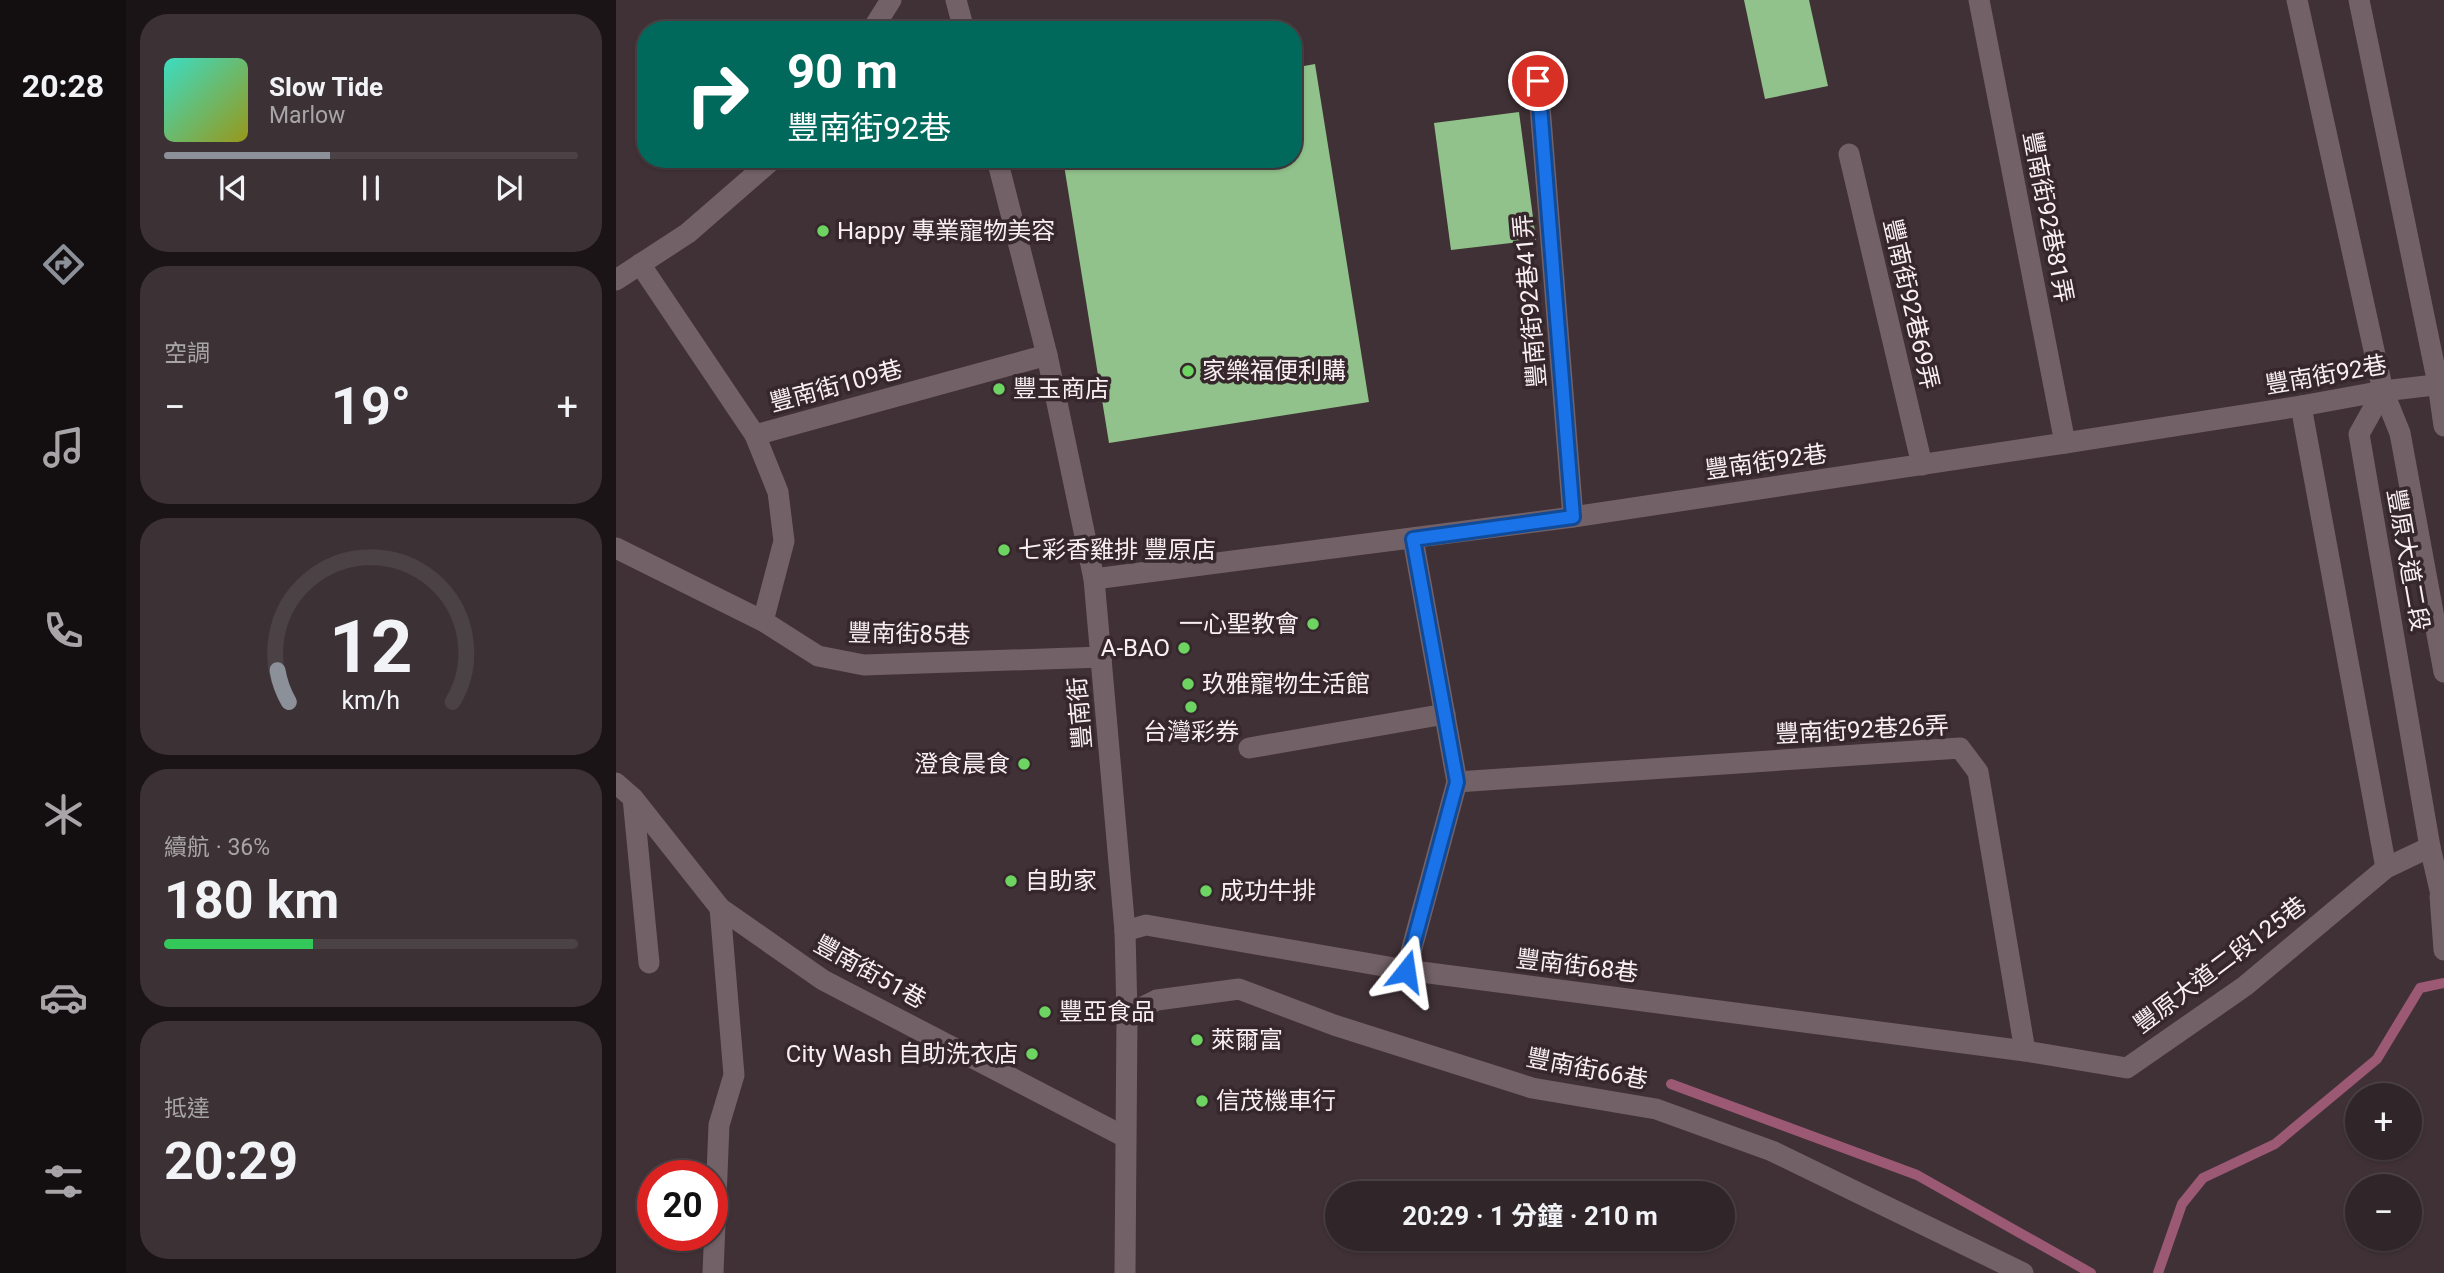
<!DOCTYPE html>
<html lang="zh-TW">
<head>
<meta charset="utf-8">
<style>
	body { margin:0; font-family:Roboto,"Noto Sans TC",sans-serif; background:#3c3134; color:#f1f3f6; height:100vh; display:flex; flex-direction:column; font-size:26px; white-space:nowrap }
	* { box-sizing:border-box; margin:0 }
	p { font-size:23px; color:#a8a5a8 }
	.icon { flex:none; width:38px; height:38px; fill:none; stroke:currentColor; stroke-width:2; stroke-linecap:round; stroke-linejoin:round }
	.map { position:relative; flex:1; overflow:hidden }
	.details { display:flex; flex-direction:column; gap:14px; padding:14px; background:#1a1416; width:490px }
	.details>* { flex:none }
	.top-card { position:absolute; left:21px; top:21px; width:665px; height:147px; border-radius:28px; box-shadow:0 2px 5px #0004,0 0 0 2px #4b4245; background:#00695c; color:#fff; overflow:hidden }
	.controls { position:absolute; left:1729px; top:1083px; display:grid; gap:14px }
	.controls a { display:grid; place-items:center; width:77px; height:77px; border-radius:50%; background:#302528; box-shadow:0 2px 5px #0004,0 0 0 2px #4b4245; font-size:35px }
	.speed { position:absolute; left:21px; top:1160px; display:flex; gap:14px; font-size:35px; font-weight:700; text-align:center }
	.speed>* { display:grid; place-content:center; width:91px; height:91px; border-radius:50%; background:#302528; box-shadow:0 2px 5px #0004,0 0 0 2px #4b4245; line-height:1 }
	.speed .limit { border:10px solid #d22; background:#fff; color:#111 }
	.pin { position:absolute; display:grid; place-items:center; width:60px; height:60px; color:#fff; margin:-30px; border:4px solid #fff; border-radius:50%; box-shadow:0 2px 7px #0007 }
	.me { position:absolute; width:77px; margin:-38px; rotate:15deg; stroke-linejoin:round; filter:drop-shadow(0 0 5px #0008) }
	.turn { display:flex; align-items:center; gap:24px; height:147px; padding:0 35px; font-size:32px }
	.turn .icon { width:91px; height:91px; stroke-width:2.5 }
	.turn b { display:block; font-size:49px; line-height:60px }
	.big { font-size:52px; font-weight:700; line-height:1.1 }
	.details .widget { flex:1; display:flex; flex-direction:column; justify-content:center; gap:10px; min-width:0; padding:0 24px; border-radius:28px; background:#3c3134 }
	.details .dial { align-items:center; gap:0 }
	.dial svg { height:182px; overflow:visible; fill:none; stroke:#4b4245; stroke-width:7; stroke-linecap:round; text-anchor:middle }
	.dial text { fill:#f1f3f6; stroke:none }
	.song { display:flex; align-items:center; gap:21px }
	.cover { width:84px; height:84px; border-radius:10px; background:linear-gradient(135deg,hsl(170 70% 55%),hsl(60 70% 35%)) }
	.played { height:7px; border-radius:4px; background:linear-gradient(90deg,#8c9099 40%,#4b4245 40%) }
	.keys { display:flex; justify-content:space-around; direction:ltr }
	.heat { display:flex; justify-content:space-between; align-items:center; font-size:38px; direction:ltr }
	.charge { height:10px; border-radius:5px; background:linear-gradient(90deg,#34c759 36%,#4b4245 0) }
	.trip { position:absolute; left:709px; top:1181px; width:410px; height:70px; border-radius:35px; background:#302528; box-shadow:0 2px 5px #0004,0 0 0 2px #4b4245; font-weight:700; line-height:70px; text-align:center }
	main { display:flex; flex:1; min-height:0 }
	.tabs { display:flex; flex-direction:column; width:126px; justify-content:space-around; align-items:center; background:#130f10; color:#a8a5a8 }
	.tabs .icon { width:49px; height:49px }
	.tabs .on { color:#8c9099 }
	.tabs b { font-size:32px; color:#f1f3f6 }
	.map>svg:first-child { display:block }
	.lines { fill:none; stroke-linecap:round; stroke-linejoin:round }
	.stream { stroke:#9c5973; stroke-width:10 }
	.building { fill:#91c28b }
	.minor { stroke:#726167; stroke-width:21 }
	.route-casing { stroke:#114b97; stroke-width:18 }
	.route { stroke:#1a73e8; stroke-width:12 }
	.poi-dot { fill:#6dd361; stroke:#35272c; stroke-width:2.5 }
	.labels { text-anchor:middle; stroke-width:7; stroke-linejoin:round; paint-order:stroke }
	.street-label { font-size:24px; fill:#f9eff2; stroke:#35272c }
	.poi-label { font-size:24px; fill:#f9eff2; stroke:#35272c; text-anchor:start }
</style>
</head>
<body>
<main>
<nav class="tabs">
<b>20:28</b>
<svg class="icon on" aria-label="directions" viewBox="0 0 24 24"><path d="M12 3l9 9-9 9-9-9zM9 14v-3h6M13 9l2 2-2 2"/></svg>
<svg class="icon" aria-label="music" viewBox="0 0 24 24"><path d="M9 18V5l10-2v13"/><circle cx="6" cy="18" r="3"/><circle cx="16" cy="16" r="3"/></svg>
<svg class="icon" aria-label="phone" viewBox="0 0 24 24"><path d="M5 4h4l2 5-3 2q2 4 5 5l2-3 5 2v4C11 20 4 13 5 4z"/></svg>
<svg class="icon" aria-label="climate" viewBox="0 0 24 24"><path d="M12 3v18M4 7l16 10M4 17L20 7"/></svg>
<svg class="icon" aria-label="car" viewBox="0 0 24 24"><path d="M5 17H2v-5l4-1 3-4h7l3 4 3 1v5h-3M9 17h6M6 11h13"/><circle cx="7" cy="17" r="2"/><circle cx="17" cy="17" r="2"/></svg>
<svg class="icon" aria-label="filters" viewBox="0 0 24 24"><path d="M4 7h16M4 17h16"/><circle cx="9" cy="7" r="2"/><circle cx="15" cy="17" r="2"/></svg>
</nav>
<section class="details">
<div class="widget">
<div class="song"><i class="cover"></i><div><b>Slow Tide</b><p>Marlow</p></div></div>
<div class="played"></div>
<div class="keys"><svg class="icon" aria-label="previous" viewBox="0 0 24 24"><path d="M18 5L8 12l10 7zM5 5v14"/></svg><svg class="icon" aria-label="pause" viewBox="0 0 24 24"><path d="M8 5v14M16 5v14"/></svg><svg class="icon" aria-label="next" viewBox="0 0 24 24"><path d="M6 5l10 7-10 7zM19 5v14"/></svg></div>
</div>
<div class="widget"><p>空調</p>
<div class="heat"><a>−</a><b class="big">19°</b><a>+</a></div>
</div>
<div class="widget dial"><svg viewBox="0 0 100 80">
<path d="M14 69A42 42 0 1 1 86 69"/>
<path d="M14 69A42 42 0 0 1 9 55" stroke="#8c9099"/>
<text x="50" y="56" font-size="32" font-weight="700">12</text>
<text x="50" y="72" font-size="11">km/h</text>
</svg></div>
<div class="widget"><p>續航 · 36%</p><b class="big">180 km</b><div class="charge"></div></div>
<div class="widget"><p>抵達</p><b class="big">20:29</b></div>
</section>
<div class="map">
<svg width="1828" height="1273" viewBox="0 0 1828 1273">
	<rect width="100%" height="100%" fill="#403136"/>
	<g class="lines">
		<g class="stream">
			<polyline points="1055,1084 1301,1175 1475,1273"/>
			<polyline points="1542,1273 1566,1204 1587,1178 1659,1144 1761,1059 1804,988 1828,983"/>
		</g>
	</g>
	<g class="building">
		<polygon points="1128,0 1193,0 1212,86 1149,99"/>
		<polygon points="699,64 753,402 493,443 447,159 677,159 677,68"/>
		<polygon points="903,112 920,240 835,250 818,123"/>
	</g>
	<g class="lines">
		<g class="minor">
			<polyline points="340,0 348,30"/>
			<polyline points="1363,0 1449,443"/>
			<polyline points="1681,0 1767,391 1784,433 1828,672"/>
			<polyline points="1743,0 1822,384 1828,426"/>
			<polyline points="256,30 275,0"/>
			<polyline points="922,81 957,517"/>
			<polyline points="1233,154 1306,465"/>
			<polyline points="381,159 431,355 478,579 509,931 511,1015 509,1273"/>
			<polyline points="24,264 139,435 431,355"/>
			<polyline points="0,280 72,233 157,159"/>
			<polyline points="1767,391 1743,434 1814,847 1828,908"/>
			<polyline points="1685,406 1770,868"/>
			<polyline points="139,435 162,492 168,541 147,621"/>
			<polyline points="0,548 147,621 202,656 248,665 486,657"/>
			<polyline points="478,579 957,517 1449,443 1685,406 1767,391 1828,384"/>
			<polyline points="633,748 829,714"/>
			<polyline points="841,782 1344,748 1362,772 1409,1051"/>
			<polyline points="0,783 17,798 104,908 207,980 509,1137"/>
			<polyline points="17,798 33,963"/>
			<polyline points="1824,896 1828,950"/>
			<polyline points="509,931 530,925 790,970 1409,1051 1511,1068 1629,986 1770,868 1814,847"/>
			<polyline points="790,970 841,782 797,539"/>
			<polyline points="511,1015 541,1000 623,989 718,1025 916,1088 1040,1109 1156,1151 1407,1273"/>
			<polyline points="97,1273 103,1125 118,1075 104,908"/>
		</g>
	</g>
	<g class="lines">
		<defs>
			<polyline id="route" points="790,971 841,782 797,539 957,517 922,81"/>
		</defs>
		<use href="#route" class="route-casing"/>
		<use href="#route" class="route"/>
	</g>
	<g class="poi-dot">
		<circle cx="207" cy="231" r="7"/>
		<circle cx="572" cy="371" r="7"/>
		<circle cx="383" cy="389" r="7"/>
		<circle cx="388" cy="550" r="7"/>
		<circle cx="697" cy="624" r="7"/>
		<circle cx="568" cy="648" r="7"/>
		<circle cx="572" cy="684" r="7"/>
		<circle cx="575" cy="707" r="7"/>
		<circle cx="408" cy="764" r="7"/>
		<circle cx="395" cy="881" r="7"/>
		<circle cx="590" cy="891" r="7"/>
		<circle cx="429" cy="1012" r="7"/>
		<circle cx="581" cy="1040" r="7"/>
		<circle cx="416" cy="1054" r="7"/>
		<circle cx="586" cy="1101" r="7"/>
	</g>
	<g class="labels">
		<g class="street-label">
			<text transform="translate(1432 217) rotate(79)" y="8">豐南街92巷81弄</text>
			<text transform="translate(914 301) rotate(-95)" y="8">豐南街92巷41弄</text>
			<text transform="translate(1295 304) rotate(77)" y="8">豐南街92巷69弄</text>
			<text transform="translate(1710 375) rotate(-10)" y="8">豐南街92巷</text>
			<text transform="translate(220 386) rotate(-15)" y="8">豐南街109巷</text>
			<text transform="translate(1150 462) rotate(-8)" y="8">豐南街92巷</text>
			<text transform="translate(1792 560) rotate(80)" y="8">豐原大道二段</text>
			<text transform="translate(293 634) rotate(1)" y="8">豐南街85巷</text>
			<text transform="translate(464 713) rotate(-95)" y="8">豐南街</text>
			<text transform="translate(1246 730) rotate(-3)" y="8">豐南街92巷26弄</text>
			<text transform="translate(1604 965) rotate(-37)" y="8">豐原大道二段125巷</text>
			<text transform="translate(961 966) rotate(7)" y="8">豐南街68巷</text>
			<text transform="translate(254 972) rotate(29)" y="8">豐南街51巷</text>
			<text transform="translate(971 1069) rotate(11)" y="8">豐南街66巷</text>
		</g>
		<g class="poi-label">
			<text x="221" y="239">Happy 專業寵物美容</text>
			<text x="586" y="379">家樂福便利購</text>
			<text x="397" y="397">豐玉商店</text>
			<text x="402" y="558">七彩香雞排 豐原店</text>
			<text x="683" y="632" text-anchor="end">一心聖教會</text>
			<text x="554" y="656" text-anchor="end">A-BAO</text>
			<text x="586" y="692">玖雅寵物生活館</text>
			<text x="575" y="740" text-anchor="middle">台灣彩券</text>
			<text x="394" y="772" text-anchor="end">澄食晨食</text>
			<text x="409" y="889">自助家</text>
			<text x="604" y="899">成功牛排</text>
			<text x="443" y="1020">豐亞食品</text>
			<text x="595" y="1048">萊爾富</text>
			<text x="402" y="1062" text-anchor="end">City Wash 自助洗衣店</text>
			<text x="600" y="1109">信茂機車行</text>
		</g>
	</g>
</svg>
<div class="controls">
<a>+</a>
<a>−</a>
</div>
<div class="speed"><div class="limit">20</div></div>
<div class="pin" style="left:922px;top:81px;background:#d93025"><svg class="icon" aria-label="arrive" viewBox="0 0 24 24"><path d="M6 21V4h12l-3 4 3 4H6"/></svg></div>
<svg class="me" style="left:790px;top:971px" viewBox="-20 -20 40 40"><path d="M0-17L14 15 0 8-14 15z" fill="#1a73e8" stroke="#fff" stroke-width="4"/></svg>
<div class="trip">20:29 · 1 分鐘 · 210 m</div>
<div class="top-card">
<div class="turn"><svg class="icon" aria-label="right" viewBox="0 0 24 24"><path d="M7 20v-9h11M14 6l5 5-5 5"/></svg><div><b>90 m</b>豐南街92巷</div></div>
</div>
</div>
</main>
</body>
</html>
